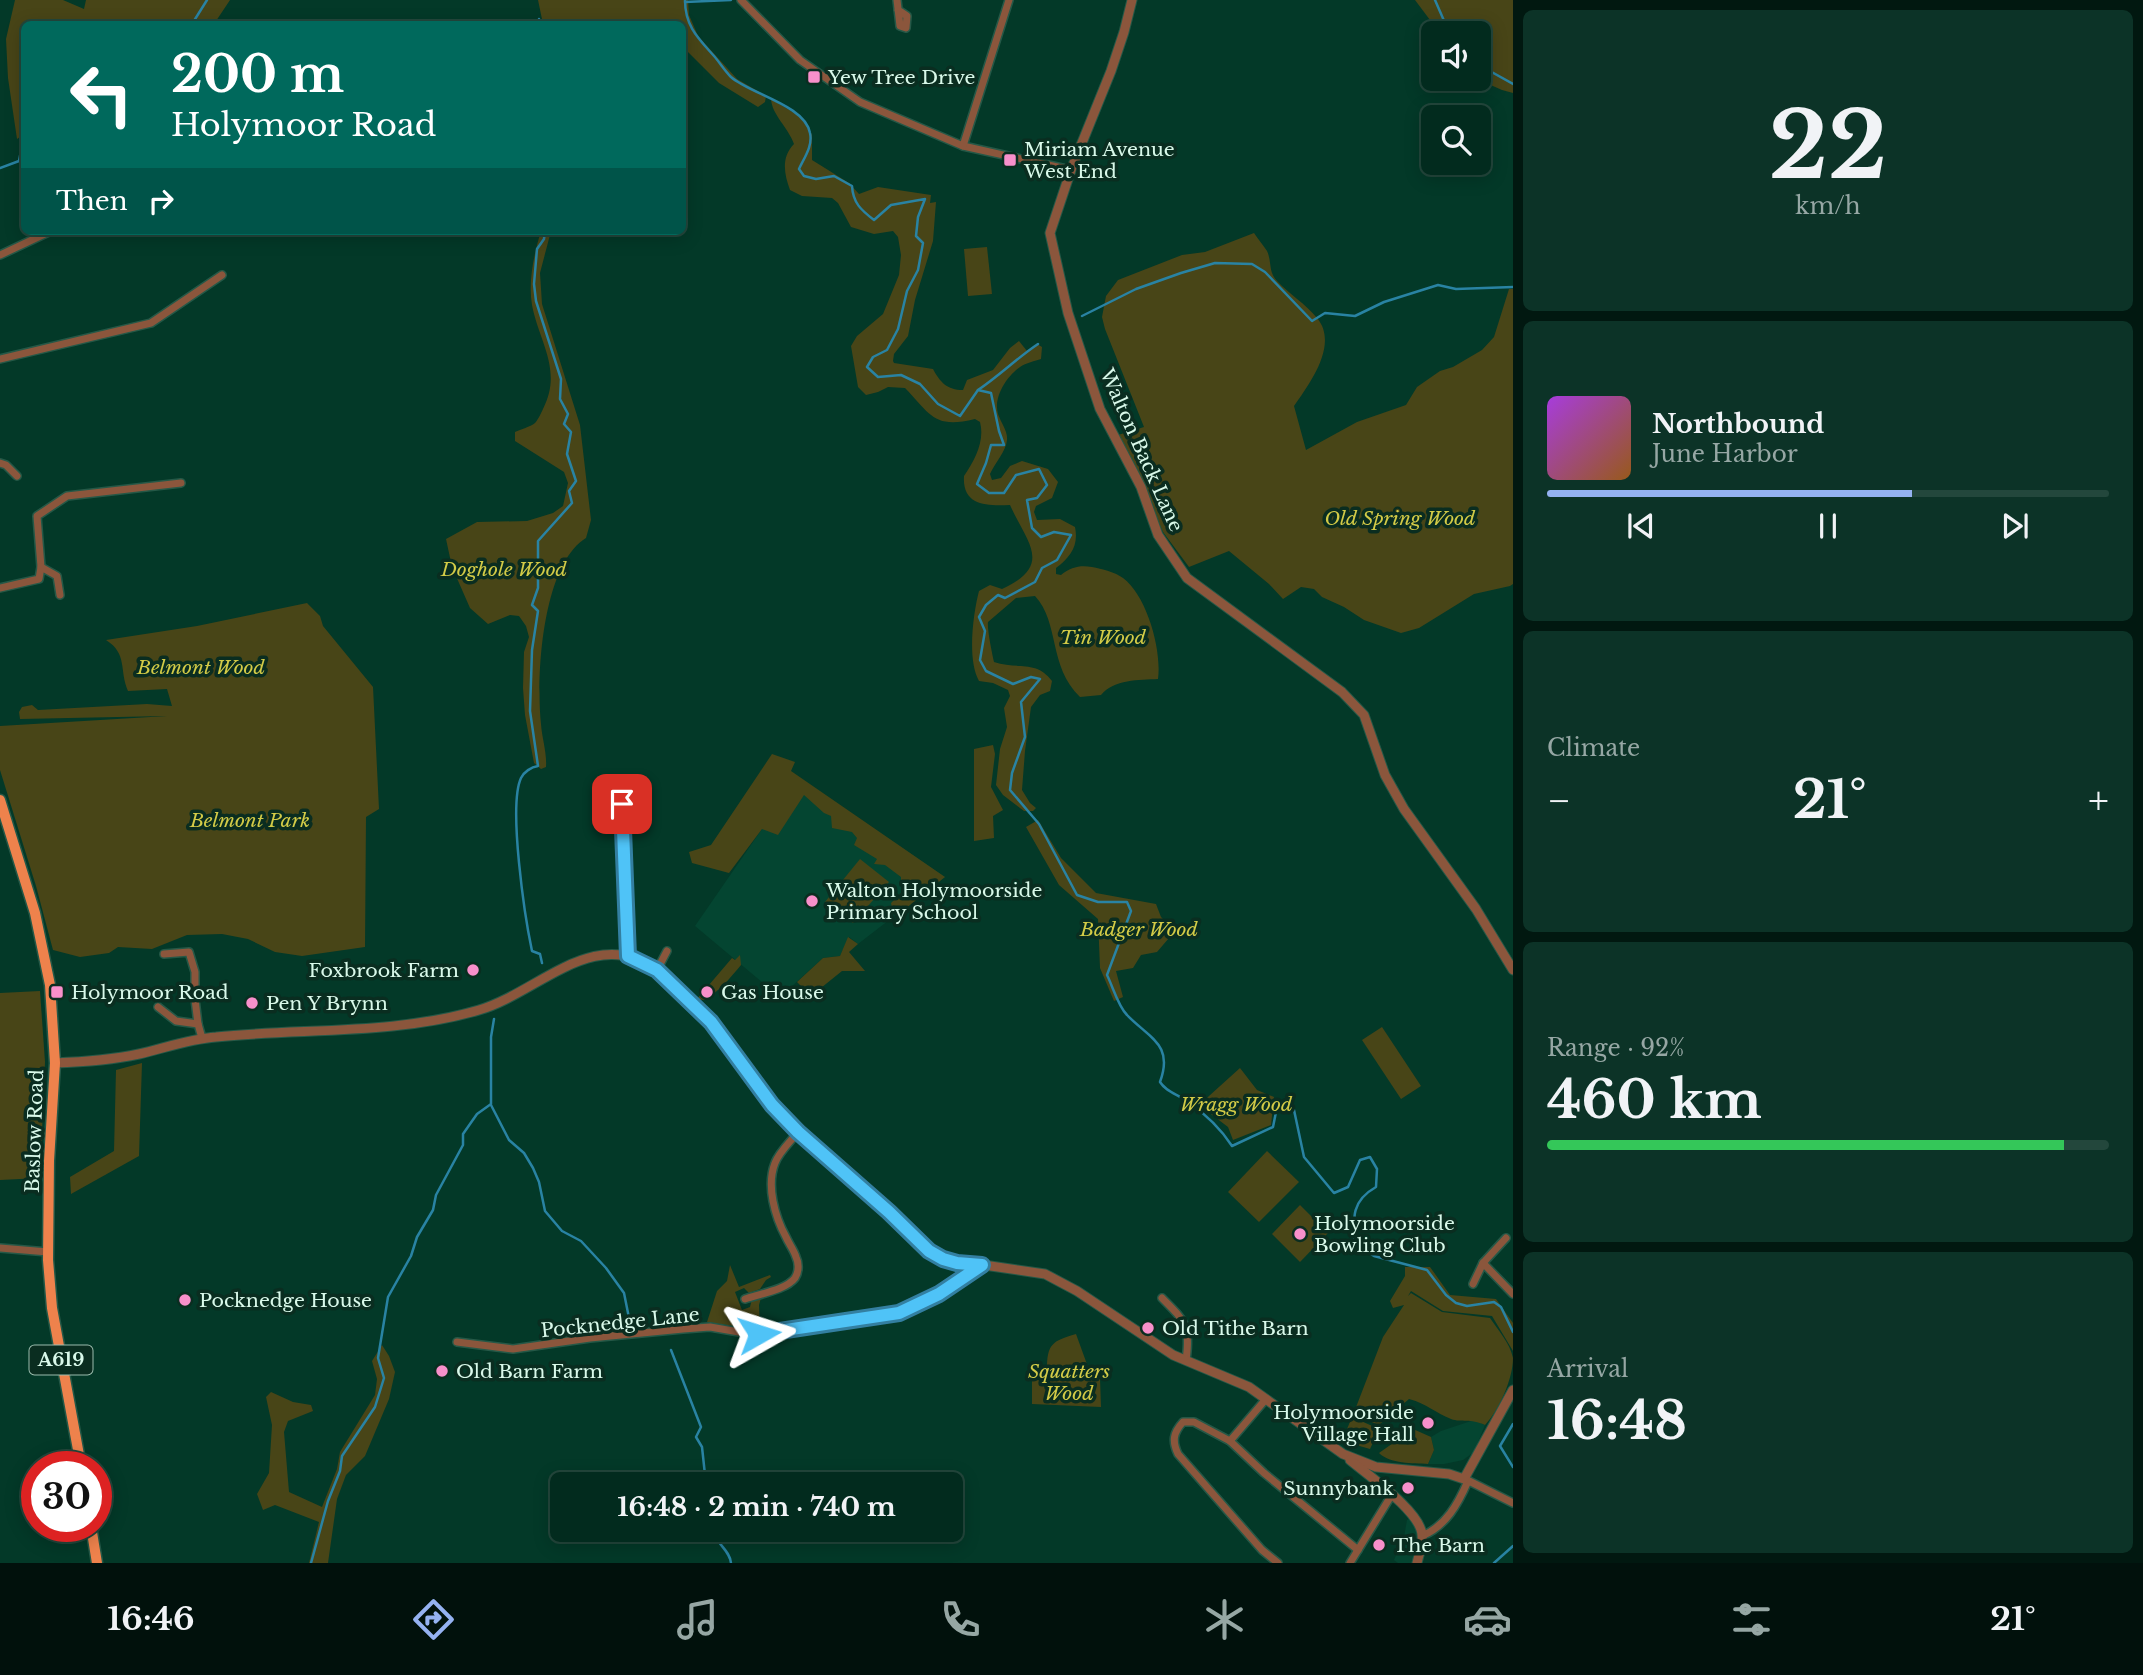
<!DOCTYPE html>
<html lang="en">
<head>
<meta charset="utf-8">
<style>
	body { margin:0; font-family:"Libre Baskerville",serif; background:#0c3327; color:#f1f3f6; height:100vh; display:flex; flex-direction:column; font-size:26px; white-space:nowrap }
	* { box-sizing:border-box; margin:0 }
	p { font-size:23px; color:#96a7a4 }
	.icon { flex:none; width:38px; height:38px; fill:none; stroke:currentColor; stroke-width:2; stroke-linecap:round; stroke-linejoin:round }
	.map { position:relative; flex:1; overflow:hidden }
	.drawer { display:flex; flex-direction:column; gap:10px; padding:10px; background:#011810; width:630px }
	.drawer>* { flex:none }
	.banner { position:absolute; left:21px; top:21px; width:665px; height:214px; border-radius:10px; box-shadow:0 4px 18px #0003,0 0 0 2px #23473c; background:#00695c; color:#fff; overflow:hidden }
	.buttons { position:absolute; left:1421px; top:21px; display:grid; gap:14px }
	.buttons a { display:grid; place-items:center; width:70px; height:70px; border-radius:10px; background:#022b1e; box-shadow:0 4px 18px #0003,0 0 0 2px #23473c; font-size:35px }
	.speed { position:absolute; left:21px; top:1451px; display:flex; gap:14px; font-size:35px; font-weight:700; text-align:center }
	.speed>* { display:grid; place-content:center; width:91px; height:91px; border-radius:50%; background:#022b1e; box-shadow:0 4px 18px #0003,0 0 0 2px #23473c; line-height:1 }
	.speed .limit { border:10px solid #d22; background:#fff; color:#111 }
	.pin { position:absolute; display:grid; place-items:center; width:60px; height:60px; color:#fff; margin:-30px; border-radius:14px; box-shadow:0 4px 10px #0006 }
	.me { position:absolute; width:77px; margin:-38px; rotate:84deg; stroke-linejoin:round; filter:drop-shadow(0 0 5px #0008) }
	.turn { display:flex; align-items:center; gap:24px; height:147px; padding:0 35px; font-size:32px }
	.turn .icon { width:91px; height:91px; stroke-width:2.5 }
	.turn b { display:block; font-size:49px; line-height:60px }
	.then { display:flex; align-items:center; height:66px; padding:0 35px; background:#0003; gap:14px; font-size:26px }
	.big { font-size:52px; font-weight:800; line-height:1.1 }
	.drawer .tile { flex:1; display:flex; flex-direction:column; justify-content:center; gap:10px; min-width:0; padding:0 24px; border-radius:10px; background:#0c3327 }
	.drawer .dial { align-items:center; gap:0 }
	.dial b { font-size:91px; line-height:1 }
	.song { display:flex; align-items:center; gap:21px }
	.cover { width:84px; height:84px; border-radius:10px; background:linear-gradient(135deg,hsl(280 70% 55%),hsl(30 70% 35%)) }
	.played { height:7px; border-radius:4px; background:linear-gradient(90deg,#95b2f1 65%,#23473c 65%) }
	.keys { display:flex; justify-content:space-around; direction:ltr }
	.heat { display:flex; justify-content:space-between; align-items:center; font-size:38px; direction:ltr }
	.charge { height:10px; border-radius:5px; background:linear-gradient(90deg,#34c759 92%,#23473c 0) }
	.trip { position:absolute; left:550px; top:1472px; width:413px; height:70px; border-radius:10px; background:#022b1e; box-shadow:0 4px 18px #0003,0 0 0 2px #23473c; font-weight:800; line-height:70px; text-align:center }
	.tab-bar { display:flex; height:112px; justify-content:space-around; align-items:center; background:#01110c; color:#96a7a4 }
	.tab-bar .icon { width:49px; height:49px }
	.tab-bar .on { color:#95b2f1 }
	.tab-bar b { font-size:32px; color:#f1f3f6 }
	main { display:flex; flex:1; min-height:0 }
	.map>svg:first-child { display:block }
	.built { fill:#044531 }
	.green { fill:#484517 }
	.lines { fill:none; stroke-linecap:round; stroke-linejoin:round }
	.stream { stroke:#2983a3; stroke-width:2.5 }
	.minor-casing { stroke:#255847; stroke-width:10 }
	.tertiary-casing { stroke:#255847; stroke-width:11 }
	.trunk-casing { stroke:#255847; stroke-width:13 }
	.minor { stroke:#8b563c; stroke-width:7 }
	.tertiary { stroke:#8b563c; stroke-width:9 }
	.trunk { stroke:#ee824c; stroke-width:10 }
	.route-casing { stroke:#337fa1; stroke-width:18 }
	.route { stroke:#4fc3f7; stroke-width:12 }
	.poi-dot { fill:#f890cb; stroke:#0a2d20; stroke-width:2.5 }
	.labels { text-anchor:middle; stroke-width:7; stroke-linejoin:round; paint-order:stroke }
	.shield { fill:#0a2d20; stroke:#9bbcad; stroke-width:2 }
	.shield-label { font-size:18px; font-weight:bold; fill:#d9f9ea }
	.poi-label { font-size:19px; fill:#d9f9ea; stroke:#0a2d20; text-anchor:start }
	.street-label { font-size:19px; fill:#d9f9ea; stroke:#0a2d20 }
	.park-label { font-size:19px; font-style:italic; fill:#d3cb47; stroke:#0a2d20 }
</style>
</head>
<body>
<main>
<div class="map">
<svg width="1513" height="1563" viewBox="0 0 1513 1563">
	<rect width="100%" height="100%" fill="#033928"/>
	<g class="built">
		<polygon points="810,785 945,877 858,944 849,937 840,956 823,958 780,997 695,926 762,829"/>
		<polygon points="1474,1420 1485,1425 1474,1452 1463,1460 1444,1464 1428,1464 1434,1450 1431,1437 1441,1431"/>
		<polygon points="1411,1518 1416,1528 1417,1545 1412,1563 1398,1563 1394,1560 1404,1537 1407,1520"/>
	</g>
	<g class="green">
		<polygon points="15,0 63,0 84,9 86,0 230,0 214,24 24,24 24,134 17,139 8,78 6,39"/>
		<polygon points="538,0 688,0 689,15 698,36 737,79 766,96 765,102 758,107 719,83 683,47 682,24 543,24"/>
		<polygon points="1415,0 1513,0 1513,93 1502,90 1477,79 1479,79 1479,33 1435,33 1433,24"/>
		<path d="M771 99 803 118 812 135V160L849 183 859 194 878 187 931 195 930 203 936 202 933 241 915 300 908 336 894 354 893 361 894 363 933 369C940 382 947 390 963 390L967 380 993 370 1010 348 1019 341 1027 351 1037 344 1042 347 1041 359C1035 361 1026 363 1020 367 1007 376 993 397 998 414 1001 423 1008 431 1007 440 1006 451 995 463 990 474L992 480 1001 478 1010 466 1022 461 1048 469 1058 482 1052 498 1036 506 1034 512 1037 520 1060 519 1075 527C1079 546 1070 557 1056 568V574L1061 575C1071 567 1080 565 1092 567 1102 569 1115 572 1123 578 1147 596 1162 650 1158 679 1139 680 1114 679 1101 695L1080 697C1048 666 1060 623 1035 596L1016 598 988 622C987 629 992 653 994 662 1016 670 1036 659 1052 681L1050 691 1040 695 1031 707 1025 751 1022 790 1030 803 1036 808 1033 811H1024L1003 795 996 785 1000 749 1007 727 1004 708 1010 696 1008 690 993 683 979 681C967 660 973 614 979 591L990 585 1002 589C1054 565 1027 543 1010 505 987 506 962 506 964 476 975 460 985 441 980 422L975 419C934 429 931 415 905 388L888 387 878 392 866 395 858 387 851 346 857 336 883 314 899 275 901 255 898 237 893 231 874 234 851 227 838 203 832 198 802 196 790 190C784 174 781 157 794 144 788 127 772 115 771 99Z"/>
		<path d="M541 231H551L540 273 542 304 580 425 591 520 586 538C542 565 536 677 541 724 542 739 547 752 546 767L541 769 534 763 525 715 523 688 524 652 529 637 526 626 519 616 510 615 488 624 470 608 452 567 446 539 477 522 527 521 553 513 563 506 568 483 564 472 515 441V432C521 429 530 427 535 423 538 420 541 413 543 409 563 370 539 342 532 305 528 281 534 254 541 231Z"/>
		<path d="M1254 233C1258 239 1263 245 1267 251 1272 261 1268 272 1277 281 1289 294 1306 304 1317 318 1339 344 1310 383 1294 406L1306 450 1357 422 1406 405 1417 387 1440 371 1453 367 1482 350 1494 337 1509 289H1513V584L1510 586 1474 594 1419 628 1401 633 1364 620 1344 607 1322 597 1314 589 1301 587 1283 599 1269 584 1229 551 1189 567 1163 532 1118 435 1144 427 1105 329 1102 317 1106 296 1118 280 1182 255 1205 252Z"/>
		<polygon points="987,247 992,294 968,296 964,249"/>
		<path d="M307 603 320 616 323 626 373 687 379 809 366 817 365 947 302 956 275 952 248 939 222 934 187 935 152 949 118 947 109 953 80 957 53 950 36 886 0 770V726L167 716 20 719 19 712 22 707 32 705 38 710 147 704 172 706 167 689 128 691C119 670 128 654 106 640L197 626Z"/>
		<polygon points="993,745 995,754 991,787 1003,810 993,816 994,838 974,841 974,749"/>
		<polygon points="772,754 795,762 791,771 945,877 900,913 892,908 891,903 901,893 901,877 885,865 874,864 877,859 854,845 857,838 852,832 832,828 831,816 824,813 804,795 778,835 762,829 729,873 692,863 689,852 711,845"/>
		<polygon points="1038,820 1061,858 1096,893 1156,904 1161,917 1175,931 1157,952 1141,955 1133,968 1116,971 1123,997 1114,1001 1100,968 1098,919 1059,885 1026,827"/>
		<polygon points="860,859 889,882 853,923 825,902"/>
		<polygon points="848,937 858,944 849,952 865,971 842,971 811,996 797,982 823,958 840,956"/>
		<path d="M740 955 741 965C730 978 719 992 704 1000L697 999 732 958 735 960Z"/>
		<polygon points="40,991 45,1062 40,1178 0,1180 0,993"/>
		<polygon points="1382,1027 1421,1086 1401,1099 1362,1040"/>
		<polygon points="142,1063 139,1156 71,1194 70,1177 114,1151 116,1070"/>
		<polygon points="1240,1068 1257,1090 1274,1097 1271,1125 1233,1140 1228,1127 1199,1105"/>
		<polygon points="1267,1151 1299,1182 1259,1222 1228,1192"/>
		<polygon points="1300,1205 1328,1233 1300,1262 1272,1234"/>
		<polygon points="730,1265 739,1287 770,1275 771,1277 766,1280 760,1289 749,1293 744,1288 735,1292 742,1310 750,1307 752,1299 761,1298 759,1305 760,1330 707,1322 717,1291 727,1281"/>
		<path d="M1405 1267H1430L1450 1295 1496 1299 1513 1323V1351L1492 1316 1443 1311 1411 1291 1408 1296 1411 1293 1442 1312 1490 1318C1498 1330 1510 1343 1513 1358 1513 1379 1499 1410 1485 1425 1470 1418 1462 1423 1451 1419 1435 1413 1428 1404 1409 1399L1379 1425 1353 1415 1383 1337 1404 1305 1393 1308 1390 1301 1405 1276Z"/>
		<path d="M1076 1334 1092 1378H1100L1101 1407 1032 1404V1372L1047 1370C1047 1344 1052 1341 1076 1334Z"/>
		<polygon points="382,1345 389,1356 395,1372 389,1399 365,1456 346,1475 337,1499 328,1563 309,1563 319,1522 275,1505 263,1510 257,1494 269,1473 272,1425 266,1397 271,1392 293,1402 311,1405 313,1411 288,1421 284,1432 289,1492 322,1507 337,1469 340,1452 375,1395 377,1379 372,1361"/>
		<polygon points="1352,1417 1379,1429 1370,1449 1342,1441"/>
		<path d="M1413 1429 1431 1437 1434 1450 1428 1464C1413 1463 1390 1464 1379 1453Z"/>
	</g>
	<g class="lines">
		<g class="stream">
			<path d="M685 0C685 26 698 38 714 56 720 63 725 71 731 77 750 94 805 105 810 133 813 146 804 158 799 169L804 176 816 179 834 176 852 186C853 203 861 210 874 220L891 205 925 199 918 217 916 236 923 243 918 270 907 291 898 329 887 350 873 357 867 367 878 377 901 375 920 384 938 404 960 416 978 390 991 393 999 431 1004 445H991L986 463 977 484 989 493H1004L1016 475 1039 469 1047 485 1037 498 1027 500 1032 528 1041 537 1054 532 1071 535 1057 560 1042 568 1035 582 1005 598 998 595 986 605 979 617 985 631 980 660 986 671 1013 684 1031 677 1040 679 1021 702 1025 737 1012 773 1010 790 1039 824 1077 895 1098 902H1127L1131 911 1107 975C1113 987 1118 1006 1127 1015 1149 1038 1174 1044 1160 1082 1167 1093 1178 1094 1188 1102 1204 1113 1221 1129 1232 1146L1273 1127 1278 1102 1294 1110 1304 1157 1334 1193 1348 1187 1360 1160 1370 1157 1377 1169 1376 1187C1351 1201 1353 1218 1355 1244L1374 1256 1427 1270 1446 1295 1456 1303 1467 1306 1494 1302 1501 1307 1513 1332"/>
			<polyline points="1435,0 1445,23 1447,33"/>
			<polyline points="685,2 731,0"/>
			<polyline points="539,19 539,24"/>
			<polyline points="192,24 207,0"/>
			<polyline points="1479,65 1513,84"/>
			<polyline points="0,168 19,161 24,135"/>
			<polyline points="1082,316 1136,289 1181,273 1215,263 1252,264 1265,272 1312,321 1325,313 1355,316 1384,302 1438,285 1456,289 1513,287"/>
			<path d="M978 390C999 376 1017 358 1038 344"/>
			<path d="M542 963 540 954 532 951C525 918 508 806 521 778 524 772 531 767 538 766L530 711 532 650 538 611 532 605 538 588V541L572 503 569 491 576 481 567 454 571 432 564 424 568 414 560 399 561 379 536 301 534 284 537 249 544 239 545 231"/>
			<polyline points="491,1105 509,1140 524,1153 533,1168 539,1182 545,1211 562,1231 581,1241 606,1268 624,1293 629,1318"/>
			<polyline points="671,1350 701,1427 696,1437 702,1447 706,1484"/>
			<polyline points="1513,1424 1500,1446 1513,1467"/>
			<path d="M713 1530C715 1543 730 1550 731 1563"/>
			<polyline points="311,1563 328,1501 340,1471 342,1456 375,1407 384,1378 378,1358 388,1297 411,1256 417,1237 433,1210 436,1195 463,1145 463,1134 477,1114 491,1104 491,1037 494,1019"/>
			<polyline points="1494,1563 1513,1546"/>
		</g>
		<defs>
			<g id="minor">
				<polyline points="741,0 800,60 860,102 963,146 1071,170"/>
				<polyline points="897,0 900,26 906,28 907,16 898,10"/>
				<polyline points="963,146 1009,0"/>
				<polyline points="0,255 51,231"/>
				<polyline points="0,359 151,323 222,275"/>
				<polyline points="0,463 6,465 17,476"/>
				<polyline points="41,567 37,516 67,496 181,483"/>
				<polyline points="0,588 39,579 41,567 57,576 60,595"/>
				<polyline points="621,788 628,955"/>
				<polyline points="164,954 189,952 195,972 195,991"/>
				<polyline points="657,970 667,951"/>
				<polyline points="195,999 198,1024"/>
				<polyline points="158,1007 176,1021 198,1024 202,1038"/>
				<polyline points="0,1248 48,1252"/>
				<polyline points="1483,1263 1506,1238"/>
				<polyline points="1473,1284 1483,1263 1513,1294"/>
				<path d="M1162 1298C1185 1321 1191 1326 1186 1360"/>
				<path d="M745 1299C759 1294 786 1290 795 1278 799 1272 799 1263 796 1257 794 1250 789 1244 786 1237 775 1217 766 1186 775 1163 779 1152 791 1141 798 1132"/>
				<polyline points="457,1342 513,1349 590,1338 683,1329 710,1327 745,1333 783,1332 899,1313 939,1294 982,1265"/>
				<polyline points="1230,1441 1266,1399"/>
				<polyline points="1465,1479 1513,1503"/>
				<path d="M1422 1536C1446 1526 1458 1504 1468 1481"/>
				<path d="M1278 1563 1262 1550 1178 1454C1172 1441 1173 1433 1183 1422H1194L1230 1441 1264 1473 1358 1550"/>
				<polyline points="1350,1563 1391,1496"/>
			</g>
			<g id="tertiary">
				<polyline points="1132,0 1124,32 1111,71 1071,170 1050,233 1068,313 1100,409 1141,487 1158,535 1187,578 1342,692 1364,715 1385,775 1404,809 1476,909 1513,970"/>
				<path d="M55 1063C83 1062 111 1060 139 1054 165 1048 189 1039 216 1037 303 1028 394 1035 479 1010 538 993 595 923 658 971 675 985 698 1006 712 1022 735 1049 751 1082 774 1108 809 1145 850 1176 888 1211 906 1227 921 1247 943 1259L1045 1274 1077 1291 1173 1355 1249 1387 1343 1454 1376 1467 1449 1474 1464 1479 1513 1390"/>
				<path d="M1350 1460C1369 1476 1421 1512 1422 1535 1423 1544 1419 1554 1417 1563"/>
			</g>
			<g id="trunk">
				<polyline points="0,800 35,913 50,985 55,1063 49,1161 48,1260 52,1308 81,1466"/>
				<polyline points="91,1526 97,1563"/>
			</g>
		</defs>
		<use href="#minor" class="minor-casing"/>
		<use href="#tertiary" class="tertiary-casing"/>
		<use href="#trunk" class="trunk-casing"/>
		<use href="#minor" class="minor"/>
		<use href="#tertiary" class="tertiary"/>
		<use href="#trunk" class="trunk"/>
	</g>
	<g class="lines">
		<defs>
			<polyline id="route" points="622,804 628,956 657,970 711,1022 772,1105 798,1132 889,1212 929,1251 943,1259 957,1263 982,1265 939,1294 899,1313 759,1334"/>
		</defs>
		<use href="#route" class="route-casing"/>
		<use href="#route" class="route"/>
	</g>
	<g class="poi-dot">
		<rect x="807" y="70" width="14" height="14" rx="3.5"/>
		<rect x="1003" y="153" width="14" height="14" rx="3.5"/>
		<circle cx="812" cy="901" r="7"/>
		<circle cx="473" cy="970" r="7"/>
		<rect x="50" y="985" width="14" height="14" rx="3.5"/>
		<circle cx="707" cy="992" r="7"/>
		<circle cx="252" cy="1003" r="7"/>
		<circle cx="1300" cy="1234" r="7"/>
		<circle cx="185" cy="1300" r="7"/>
		<circle cx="1148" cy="1328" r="7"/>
		<circle cx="442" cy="1371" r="7"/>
		<circle cx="1428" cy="1423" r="7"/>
		<circle cx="1408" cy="1488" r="7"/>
		<circle cx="1379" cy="1545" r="7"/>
	</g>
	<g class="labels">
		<rect class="shield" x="29.5" y="1345.5" width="63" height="29" rx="5"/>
		<g class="shield-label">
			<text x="61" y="1366">A619</text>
		</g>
		<g class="poi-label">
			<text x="828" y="84">Yew Tree Drive</text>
			<text x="1024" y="156">Miriam Avenue<tspan x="1024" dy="22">West End</tspan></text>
			<text x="826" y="897">Walton Holymoorside<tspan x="826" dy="22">Primary School</tspan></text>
			<text x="459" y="977" text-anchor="end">Foxbrook Farm</text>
			<text x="71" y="999">Holymoor Road</text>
			<text x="721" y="999">Gas House</text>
			<text x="266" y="1010">Pen Y Brynn</text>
			<text x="1314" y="1230">Holymoorside<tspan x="1314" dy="22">Bowling Club</tspan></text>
			<text x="199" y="1307">Pocknedge House</text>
			<text x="1162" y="1335">Old Tithe Barn</text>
			<text x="456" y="1378">Old Barn Farm</text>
			<text x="1414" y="1419" text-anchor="end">Holymoorside<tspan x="1414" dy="22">Village Hall</tspan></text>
			<text x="1394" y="1495" text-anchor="end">Sunnybank</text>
			<text x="1393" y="1552">The Barn</text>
		</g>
		<g class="street-label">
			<text transform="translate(1142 450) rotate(66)" y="7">Walton Back Lane</text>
			<text transform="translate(34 1131) rotate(-88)" y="7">Baslow Road</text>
			<text transform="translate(620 1322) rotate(-6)" y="7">Pocknedge Lane</text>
		</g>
		<g class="park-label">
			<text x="1400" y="525">Old Spring Wood</text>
			<text x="504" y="576">Doghole Wood</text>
			<text x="1103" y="644">Tin Wood</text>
			<text x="201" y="674">Belmont Wood</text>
			<text x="250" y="827">Belmont Park</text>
			<text x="1139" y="936">Badger Wood</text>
			<text x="1236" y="1111">Wragg Wood</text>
			<text x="1069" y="1378">Squatters<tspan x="1069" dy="22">Wood</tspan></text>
		</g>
	</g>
</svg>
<div class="buttons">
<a><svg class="icon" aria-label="sound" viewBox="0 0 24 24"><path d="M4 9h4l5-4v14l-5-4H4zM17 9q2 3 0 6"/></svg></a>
<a><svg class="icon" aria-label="search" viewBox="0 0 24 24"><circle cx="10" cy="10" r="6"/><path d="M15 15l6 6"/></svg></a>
</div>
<div class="speed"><div class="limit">30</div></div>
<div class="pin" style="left:622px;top:804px;background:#d93025"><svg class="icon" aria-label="arrive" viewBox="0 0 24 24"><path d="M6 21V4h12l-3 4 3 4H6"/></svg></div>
<svg class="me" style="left:759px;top:1334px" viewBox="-20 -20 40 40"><path d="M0-17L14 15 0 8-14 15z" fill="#4fc3f7" stroke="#fff" stroke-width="4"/></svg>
<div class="trip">16:48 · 2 min · 740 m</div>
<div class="banner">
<div class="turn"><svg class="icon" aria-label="left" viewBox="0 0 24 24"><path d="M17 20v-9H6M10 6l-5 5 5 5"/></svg><div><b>200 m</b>Holymoor Road</div></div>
<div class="then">Then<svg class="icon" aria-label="right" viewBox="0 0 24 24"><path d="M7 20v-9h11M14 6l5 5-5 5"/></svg></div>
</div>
</div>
<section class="drawer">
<div class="tile dial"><b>22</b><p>km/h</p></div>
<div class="tile">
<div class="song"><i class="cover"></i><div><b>Northbound</b><p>June Harbor</p></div></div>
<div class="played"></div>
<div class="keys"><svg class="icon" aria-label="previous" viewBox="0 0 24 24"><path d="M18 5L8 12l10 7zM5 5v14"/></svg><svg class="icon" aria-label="pause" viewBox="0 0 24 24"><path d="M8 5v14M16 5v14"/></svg><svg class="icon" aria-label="next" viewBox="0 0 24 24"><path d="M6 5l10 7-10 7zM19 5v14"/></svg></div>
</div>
<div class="tile"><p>Climate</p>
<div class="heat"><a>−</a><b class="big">21°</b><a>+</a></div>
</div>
<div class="tile"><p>Range · 92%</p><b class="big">460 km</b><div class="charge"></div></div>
<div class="tile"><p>Arrival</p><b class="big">16:48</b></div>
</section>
</main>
<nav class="tab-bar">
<b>16:46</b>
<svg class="icon on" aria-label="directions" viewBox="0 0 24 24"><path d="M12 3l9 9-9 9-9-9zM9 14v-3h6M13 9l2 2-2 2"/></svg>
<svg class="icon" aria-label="music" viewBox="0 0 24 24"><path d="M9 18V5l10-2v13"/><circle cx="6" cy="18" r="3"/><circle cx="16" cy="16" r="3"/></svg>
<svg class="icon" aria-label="phone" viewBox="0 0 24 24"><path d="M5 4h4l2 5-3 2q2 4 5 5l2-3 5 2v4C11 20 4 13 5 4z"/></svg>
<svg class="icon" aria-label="climate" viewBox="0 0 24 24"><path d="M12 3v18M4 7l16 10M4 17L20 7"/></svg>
<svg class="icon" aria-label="car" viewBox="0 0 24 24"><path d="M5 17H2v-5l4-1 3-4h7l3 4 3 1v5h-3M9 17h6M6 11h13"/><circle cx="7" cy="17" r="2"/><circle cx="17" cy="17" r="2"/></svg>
<svg class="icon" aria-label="filters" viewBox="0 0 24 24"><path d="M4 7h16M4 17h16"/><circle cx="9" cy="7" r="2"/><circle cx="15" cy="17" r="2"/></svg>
<b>21°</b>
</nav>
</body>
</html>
